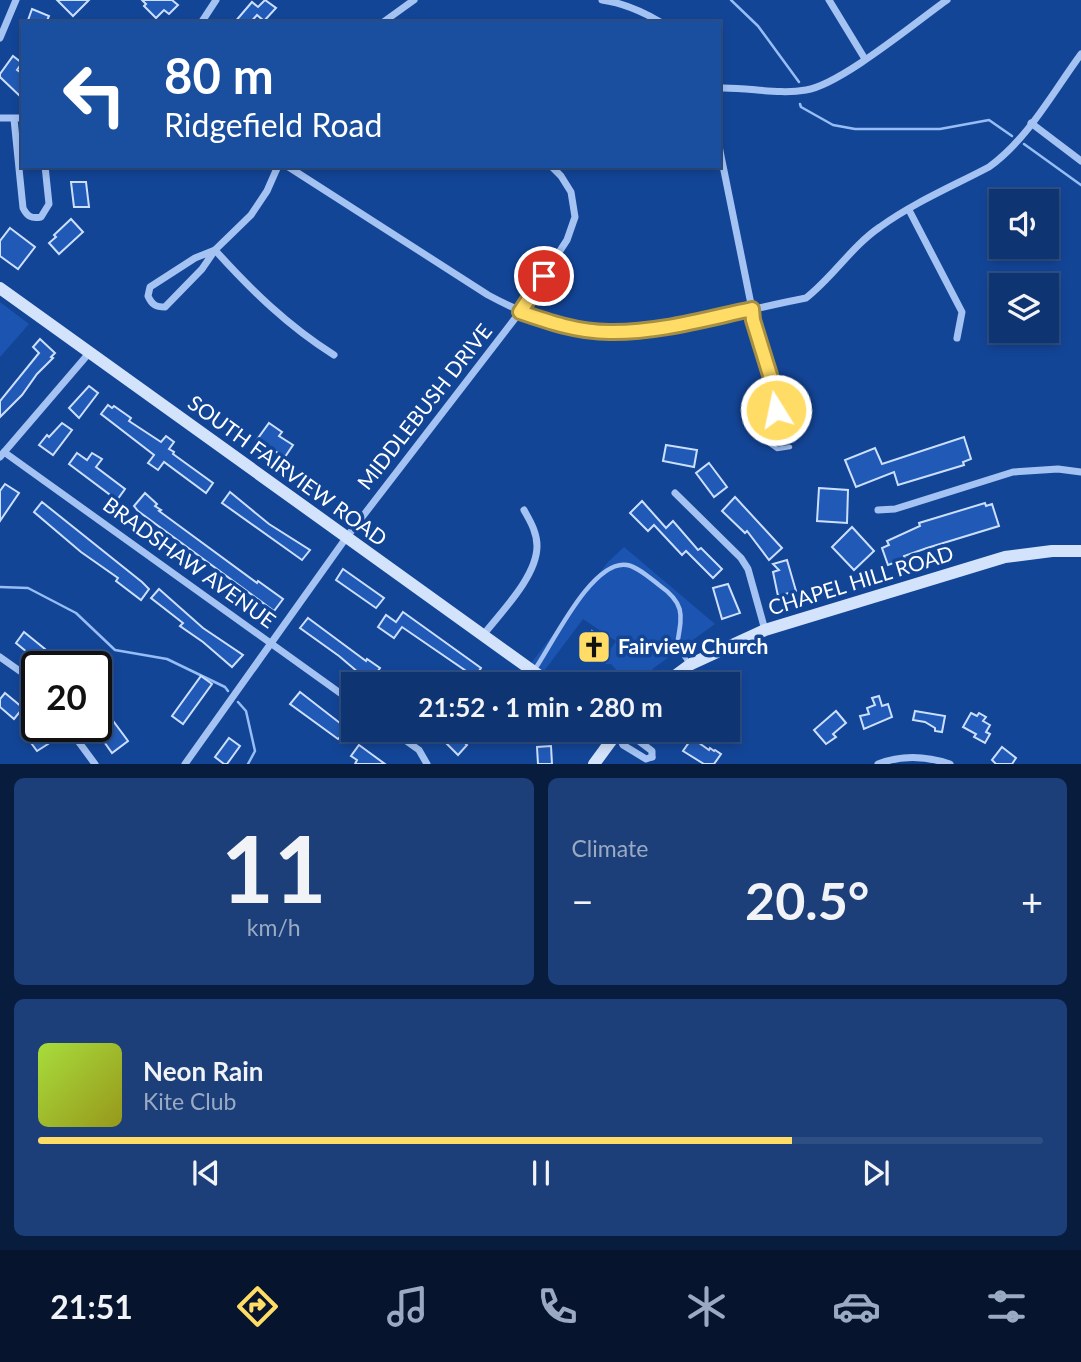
<!DOCTYPE html>
<html lang="en">
<head>
<meta charset="utf-8">
<style>
	body { margin:0; font-family:Lato,sans-serif; background:#1c3f79; color:#f1f3f6; height:100vh; display:flex; flex-direction:column; font-size:26px; white-space:nowrap }
	* { box-sizing:border-box; margin:0 }
	p { font-size:23px; color:#9baac3 }
	.icon { flex:none; width:38px; height:38px; fill:none; stroke:currentColor; stroke-width:2; stroke-linecap:round; stroke-linejoin:round }
	.map { position:relative; height:764px; overflow:hidden }
	.side { display:flex; flex-direction:column; gap:14px; padding:14px; background:#081d3e; flex:1 }
	.side>* { flex:none }
	.banner { position:absolute; left:21px; top:21px; width:700px; height:147px; border-radius:0px; box-shadow:0 4px 10px #0003,0 0 0 2px #2e4f84; background:#1a4fa0; color:#fff; overflow:hidden }
	.fabs { position:absolute; left:989px; top:189px; display:grid; gap:14px }
	.fabs a { display:grid; place-items:center; width:70px; height:70px; border-radius:0px; background:#0e3471; box-shadow:0 4px 10px #0003,0 0 0 2px #2e4f84; font-size:35px }
	.speed { position:absolute; left:21px; top:651px; display:flex; gap:14px; font-size:35px; font-weight:700; text-align:center }
	.speed>* { display:grid; place-content:center; width:91px; height:91px; border-radius:50%; background:#0e3471; box-shadow:0 4px 10px #0003,0 0 0 2px #2e4f84; line-height:1 }
	.speed .limit { border:4px solid #111; border-radius:10px; background:#fff; color:#111 }
	.pin { position:absolute; display:grid; place-items:center; width:60px; height:60px; color:#fff; margin:-30px; border:4px solid #fff; border-radius:50%; box-shadow:0 2px 7px #0007 }
	.me { position:absolute; width:77px; margin:-38px; rotate:350deg; stroke-linejoin:round; filter:drop-shadow(0 0 5px #0008) }
	.turn { display:flex; align-items:center; gap:24px; height:147px; padding:0 28px; font-size:32px }
	.turn .icon { width:91px; height:91px; stroke-width:2.5 }
	.turn b { display:block; font-size:49px; line-height:60px }
	.big { font-size:52px; font-weight:700; line-height:1.1 }
	.side .card { flex:1; display:flex; flex-direction:column; justify-content:center; gap:10px; min-width:0; padding:0 24px; border-radius:10px; background:#1c3f79 }
	.side .dial { align-items:center; gap:0 }
	.dial b { font-size:91px; line-height:1 }
	.song { display:flex; align-items:center; gap:21px }
	.cover { width:84px; height:84px; border-radius:10px; background:linear-gradient(135deg,hsl(80 70% 55%),hsl(60 70% 35%)) }
	.played { height:7px; border-radius:4px; background:linear-gradient(90deg,#ffdc66 75%,#2e4f84 75%) }
	.keys { display:flex; justify-content:space-around; direction:ltr }
	.heat { display:flex; justify-content:space-between; align-items:center; font-size:38px; direction:ltr }
	.side .tiles { flex:1; display:grid; gap:14px; grid-template-columns:1fr 1fr }
	.card:last-child { grid-column:span 2 }
	.trip { position:absolute; left:341px; top:672px; width:399px; height:70px; border-radius:0px; background:#0e3471; box-shadow:0 4px 10px #0003,0 0 0 2px #2e4f84; font-weight:700; line-height:70px; text-align:center }
	.tabs { display:flex; height:112px; justify-content:space-around; align-items:center; background:#06152d; color:#9baac3 }
	.tabs .icon { width:49px; height:49px }
	.tabs .current { color:#ffdc66 }
	.tabs b { font-size:32px; color:#f1f3f6 }
	.map>svg:first-child { display:block }
	.green { fill:#1b55b1 }
	.lines { fill:none; stroke-linecap:round; stroke-linejoin:round }
	.stream { stroke:#96bdf6; stroke-width:2.5 }
	.building { fill:#215ab6; stroke:#ccdffd; stroke-width:2 }
	.lane { stroke:#a4c3f3; stroke-width:4.5 }
	.street { stroke:#a4c3f3; stroke-width:7 }
	.secondary { stroke:#d3e3fc; stroke-width:12 }
	.route-casing { stroke:#a68f42; stroke-width:18 }
	.route { stroke:#ffdc66; stroke-width:12 }
	.labels { text-anchor:middle; stroke-width:7; stroke-linejoin:round; paint-order:stroke }
	.street-label { font-size:21px; fill:#fff; stroke:#134597 }
	.poi-label { font-size:21px; font-weight:bold; fill:#fff; stroke:#134597; text-anchor:start }
</style>
</head>
<body>
<div class="map">
<svg width="1081" height="764" viewBox="0 0 1081 764">
	<rect width="100%" height="100%" fill="#134597"/>
	<g class="green">
		<polygon points="0,302 29,324 0,357"/>
		<polygon points="624,547 715,624 655,667 637,684 608,684 619,673 611,664 606,664 604,659 616,641 583,619 541,675 529,666 608,562"/>
	</g>
	<g class="lines">
		<g class="stream">
			<polyline points="731,0 758,26 799,82"/>
			<polyline points="800,104 801,107 833,125 855,129 940,129 989,120 1012,136"/>
			<polyline points="1024,144 1081,185"/>
			<polyline points="0,587 28,588 76,613 115,650 167,659 225,687 228,691"/>
			<polyline points="238,702 246,711 255,751 248,764"/>
		</g>
	</g>
	<g class="building">
		<polygon points="57,0 89,0 73,16"/>
		<polygon points="142,0 172,0 178,5 169,14 164,10 156,18 144,6 146,4"/>
		<polygon points="265,0 276,8 264,21 257,15 250,23 234,23 252,2 258,7"/>
		<polygon points="32,9 49,16 46,23 27,23"/>
		<polygon points="13,56 22,63 17,70 23,74 23,99 0,77 0,74"/>
		<polygon points="71,182 86,182 89,207 74,207"/>
		<polygon points="71,219 83,232 59,254 49,243 56,237 54,235"/>
		<polygon points="10,228 35,247 18,269 0,256 0,241"/>
		<polygon points="40,339 55,353 51,357 53,358 37,374 22,395 0,417 0,401 39,353 33,347"/>
		<polygon points="89,386 98,393 79,418 69,408"/>
		<polygon points="108,405 112,408 114,406 131,418 129,421 161,442 166,436 174,442 169,449 174,452 173,454 213,483 206,493 164,462 158,470 148,463 154,455 101,414"/>
		<polygon points="62,423 72,430 53,455 39,445 47,435 49,437"/>
		<polygon points="269,423 282,432 279,436 293,445 285,457 256,441"/>
		<polygon points="964,437 971,459 963,462 964,465 898,485 894,472 856,487 845,460 875,448 882,464"/>
		<polygon points="666,445 697,450 694,467 663,461"/>
		<polygon points="77,453 87,460 92,453 102,459 96,467 125,489 117,500 69,464"/>
		<polygon points="709,463 727,487 714,497 696,473"/>
		<polygon points="5,484 19,493 0,521 0,491"/>
		<polygon points="819,488 848,490 847,523 817,521"/>
		<polygon points="230,492 269,524 310,550 302,560 222,503"/>
		<polygon points="145,493 157,504 155,506 161,510 159,511 257,583 258,581 283,599 274,611 138,511 134,506"/>
		<polygon points="735,497 782,548 769,560 747,531 745,533 722,511"/>
		<polygon points="642,501 666,528 673,521 698,550 701,548 722,569 713,578 686,551 682,555 654,525 648,531 630,513"/>
		<polygon points="42,502 142,582 149,589 141,600 116,581 118,578 81,552 34,512"/>
		<polygon points="985,503 986,506 992,504 999,526 927,548 904,556 905,559 888,565 882,548 889,545 887,541 920,526 919,523"/>
		<polygon points="852,527 874,551 854,570 832,547"/>
		<polygon points="787,560 796,591 778,596 773,572 779,570 773,564"/>
		<polygon points="343,569 384,598 376,608 336,580"/>
		<polygon points="728,584 740,613 722,619 713,588"/>
		<polygon points="159,589 203,628 243,655 232,667 203,642 180,626 183,623 151,598"/>
		<polygon points="403,612 481,668 475,677 402,627 394,638 378,627 386,615 396,622"/>
		<polygon points="308,618 366,661 367,659 380,668 378,671 390,684 372,684 339,656 300,628"/>
		<polygon points="592,631 606,641 592,660 583,653 591,642 587,639"/>
		<polygon points="24,632 45,649 63,667 45,667 16,643"/>
		<polygon points="201,676 212,684 183,724 172,716"/>
		<polygon points="300,692 345,727 347,725 354,730 345,742 339,738 338,739 290,704"/>
		<polygon points="5,693 23,708 14,719 0,707 0,699"/>
		<polygon points="879,696 882,706 888,704 892,717 864,729 860,716 869,714 867,708 875,705 872,698"/>
		<polygon points="96,705 105,717 108,714 128,741 112,753 93,726 96,726"/>
		<polygon points="836,711 846,723 833,734 836,737 826,744 814,730"/>
		<polygon points="915,711 945,716 942,732 935,731 935,728 925,722 913,720"/>
		<polygon points="971,713 977,716 979,713 986,717 983,721 990,725 986,732 990,734 985,743 974,737 976,734 963,727"/>
		<polygon points="34,724 48,744 37,751 23,732"/>
		<polygon points="447,730 451,730 467,745 458,755 440,737"/>
		<polygon points="229,738 240,746 227,764 224,764 215,757"/>
		<polygon points="692,738 709,750 710,748 714,751 715,750 721,754 714,764 704,764 683,751"/>
		<polygon points="359,745 385,764 355,764 357,760 351,756"/>
		<polygon points="551,746 552,764 538,764 537,747"/>
		<polygon points="1002,747 1016,758 1012,764 996,764 992,760"/>
	</g>
	<g class="lines">
		<g class="lane">
			<path d="M752 310 753 320C758 339 781 398 775 415 773 422 766 427 763 433V439L777 449 790 447"/>
			<path d="M535 669C552 645 592 559 627 565 638 567 650 578 659 585 686 604 682 615 677 645L689 664"/>
		</g>
		<g class="street">
			<path d="M602 0C624 3 642 11 662 23"/>
			<polyline points="829,0 865,59"/>
			<polyline points="201,23 216,0"/>
			<polyline points="382,23 414,0"/>
			<polyline points="0,38 16,0"/>
			<path d="M719 88C748 87 778 95 806 90 840 85 916 22 947 0"/>
			<polyline points="0,118 23,118"/>
			<path d="M14 119 23 208C27 216 31 219 41 217L49 204 45 166"/>
			<polyline points="1031,123 1081,161"/>
			<polyline points="719,146 752,309"/>
			<path d="M287 166 488 295C525 315 567 332 610 332 675 332 742 310 806 298 833 277 852 246 880 227 913 203 953 186 989 167 1028 139 1053 92 1081 54"/>
			<polyline points="909,210 962,312 957,338"/>
			<path d="M215 250 195 258 150 287 148 296C152 305 156 307 165 307L202 269 215 250 251 215 267 191 278 166"/>
			<path d="M215 250C251 290 288 326 334 355"/>
			<polyline points="4,452 354,703"/>
			<polyline points="0,457 90,352"/>
			<polyline points="675,493 741,558 748,569 765,630"/>
			<polyline points="878,510 895,509 1013,472 1058,469 1081,472"/>
			<path d="M484 634C502 611 537 576 537 546 537 532 530 521 524 510"/>
			<polyline points="0,657 24,674 37,687"/>
			<polyline points="67,726 95,764"/>
			<polyline points="391,730 419,750 427,764"/>
			<polyline points="617,732 623,745 646,759 652,757"/>
			<polyline points="617,732 631,735 652,751 652,757"/>
			<polyline points="185,764 346,538 520,312 567,240 575,217 571,192 561,176 551,166"/>
			<path d="M878 764C901 755 926 756 950 764"/>
		</g>
		<g class="secondary">
			<polyline points="0,288 551,684"/>
			<polyline points="664,684 691,664 765,630 1005,557 1052,551 1081,551"/>
			<polyline points="594,764 619,730"/>
		</g>
	</g>
	<g class="lines">
		<defs>
			<path id="route" d="M544 276 520 312C549 322 578 332 609 332 657 333 705 319 752 309L753 320 770 375 776 410"/>
		</defs>
		<use href="#route" class="route-casing"/>
		<use href="#route" class="route"/>
	</g>
	<defs>
		<symbol id="church-square" viewBox="-11 -11 22 22"><rect x="-9" y="-9" width="18" height="18" rx="4" fill="#ffdc66" stroke="#134597"/><path d="M-1.2-6h2.4v3.5h3.3v2.4h-3.3V6h-2.4V-.1h-3.3v-2.4h3.3Z" fill="#111"/></symbol>
	</defs>
	<g fill-rule="evenodd">
		<use href="#church-square" x="575" y="628" width="38" height="38"/>
	</g>
	<g class="labels">
		<g class="street-label">
			<text transform="translate(425 407) rotate(-52)" y="7">MIDDLEBUSH DRIVE</text>
			<text transform="translate(287 471) rotate(36)" y="7">SOUTH FAIRVIEW ROAD</text>
			<text transform="translate(189 563) rotate(36)" y="7">BRADSHAW AVENUE</text>
			<text transform="translate(861 581) rotate(-17)" y="7">CHAPEL HILL ROAD</text>
		</g>
		<g class="poi-label">
			<text x="618" y="654">Fairview Church</text>
		</g>
	</g>
</svg>
<div class="fabs">
<a><svg class="icon" aria-label="sound" viewBox="0 0 24 24"><path d="M4 9h4l5-4v14l-5-4H4zM17 9q2 3 0 6"/></svg></a>
<a><svg class="icon" aria-label="layers" viewBox="0 0 24 24"><path d="M12 4l9 5-9 5-9-5zM3 14l9 5 9-5"/></svg></a>
</div>
<div class="speed"><div class="limit">20</div></div>
<div class="pin" style="left:544px;top:276px;background:#d93025"><svg class="icon" aria-label="arrive" viewBox="0 0 24 24"><path d="M6 21V4h12l-3 4 3 4H6"/></svg></div>
<svg class="me" style="left:776px;top:410px" viewBox="-20 -20 40 40"><circle r="17" fill="#ffdc66" stroke="#fff" stroke-width="3"/><path d="M0-11L8 9 0 5-8 9z" fill="#fff"/></svg>
<div class="trip">21:52 · 1 min · 280 m</div>
<div class="banner">
<div class="turn"><svg class="icon" aria-label="left" viewBox="0 0 24 24"><path d="M17 20v-9H6M10 6l-5 5 5 5"/></svg><div><b>80 m</b>Ridgefield Road</div></div>
</div>
</div>
<section class="side">
<div class="tiles">
<div class="card dial"><b>11</b><p>km/h</p></div>
<div class="card"><p>Climate</p>
<div class="heat"><a>−</a><b class="big">20.5°</b><a>+</a></div>
</div>
<div class="card">
<div class="song"><i class="cover"></i><div><b>Neon Rain</b><p>Kite Club</p></div></div>
<div class="played"></div>
<div class="keys"><svg class="icon" aria-label="previous" viewBox="0 0 24 24"><path d="M18 5L8 12l10 7zM5 5v14"/></svg><svg class="icon" aria-label="pause" viewBox="0 0 24 24"><path d="M8 5v14M16 5v14"/></svg><svg class="icon" aria-label="next" viewBox="0 0 24 24"><path d="M6 5l10 7-10 7zM19 5v14"/></svg></div>
</div>
</div>
</section>
<nav class="tabs">
<b>21:51</b>
<svg class="icon current" aria-label="directions" viewBox="0 0 24 24"><path d="M12 3l9 9-9 9-9-9zM9 14v-3h6M13 9l2 2-2 2"/></svg>
<svg class="icon" aria-label="music" viewBox="0 0 24 24"><path d="M9 18V5l10-2v13"/><circle cx="6" cy="18" r="3"/><circle cx="16" cy="16" r="3"/></svg>
<svg class="icon" aria-label="phone" viewBox="0 0 24 24"><path d="M5 4h4l2 5-3 2q2 4 5 5l2-3 5 2v4C11 20 4 13 5 4z"/></svg>
<svg class="icon" aria-label="climate" viewBox="0 0 24 24"><path d="M12 3v18M4 7l16 10M4 17L20 7"/></svg>
<svg class="icon" aria-label="car" viewBox="0 0 24 24"><path d="M5 17H2v-5l4-1 3-4h7l3 4 3 1v5h-3M9 17h6M6 11h13"/><circle cx="7" cy="17" r="2"/><circle cx="17" cy="17" r="2"/></svg>
<svg class="icon" aria-label="filters" viewBox="0 0 24 24"><path d="M4 7h16M4 17h16"/><circle cx="9" cy="7" r="2"/><circle cx="15" cy="17" r="2"/></svg>
</nav>
</body>
</html>
